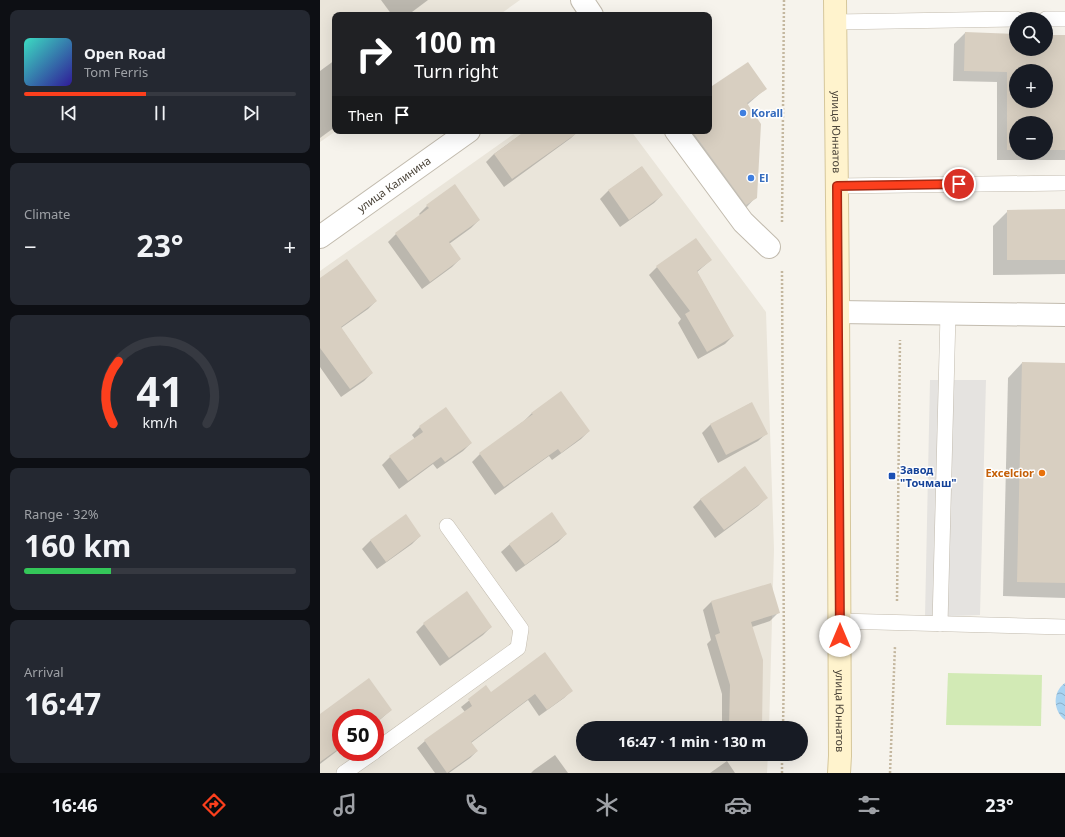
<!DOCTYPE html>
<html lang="en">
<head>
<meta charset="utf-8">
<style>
	body { margin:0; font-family:"Noto Sans",sans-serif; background:#242831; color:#f1f3f6; height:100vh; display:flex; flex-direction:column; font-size:15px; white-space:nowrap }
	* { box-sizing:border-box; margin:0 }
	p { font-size:13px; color:#9ea1a6 }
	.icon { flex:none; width:22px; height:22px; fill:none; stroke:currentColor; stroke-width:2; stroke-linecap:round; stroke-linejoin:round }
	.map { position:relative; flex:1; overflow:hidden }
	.drawer { display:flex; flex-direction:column; gap:10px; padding:10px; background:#0d0f14; width:320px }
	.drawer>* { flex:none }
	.hud { position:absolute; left:12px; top:12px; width:380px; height:122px; border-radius:8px; box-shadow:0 4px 16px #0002; background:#202124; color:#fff; overflow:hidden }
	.fabs { position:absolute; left:689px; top:12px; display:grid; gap:8px }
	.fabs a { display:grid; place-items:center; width:44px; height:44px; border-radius:50%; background:#171b24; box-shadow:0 4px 16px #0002; font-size:20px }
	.speed { position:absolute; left:12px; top:709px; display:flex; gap:8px; font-size:20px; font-weight:700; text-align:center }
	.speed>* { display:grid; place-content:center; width:52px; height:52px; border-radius:50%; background:#171b24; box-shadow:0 4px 16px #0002; line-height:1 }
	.speed .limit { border:6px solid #d22; background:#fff; color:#111 }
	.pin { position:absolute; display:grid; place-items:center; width:34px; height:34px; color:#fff; margin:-17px; border:2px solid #fff; border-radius:50%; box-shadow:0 1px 4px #0007 }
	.me { position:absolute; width:44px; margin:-22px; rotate:0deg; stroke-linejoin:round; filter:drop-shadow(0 0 3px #0008) }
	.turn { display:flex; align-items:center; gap:14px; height:84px; padding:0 16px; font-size:18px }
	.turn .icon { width:52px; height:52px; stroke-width:2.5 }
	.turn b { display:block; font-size:28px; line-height:34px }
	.then { display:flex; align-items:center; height:38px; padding:0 16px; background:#0003; gap:8px; font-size:15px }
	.big { font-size:30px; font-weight:700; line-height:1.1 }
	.drawer .tile { flex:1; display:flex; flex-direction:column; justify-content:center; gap:6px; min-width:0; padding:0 14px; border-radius:8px; background:#242831 }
	.drawer .dial { align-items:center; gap:0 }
	.dial svg { height:104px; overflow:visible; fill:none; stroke:#363941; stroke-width:7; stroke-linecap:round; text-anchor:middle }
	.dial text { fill:#f1f3f6; stroke:none }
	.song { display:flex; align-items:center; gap:12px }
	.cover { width:48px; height:48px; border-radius:6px; background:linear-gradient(135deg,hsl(170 70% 55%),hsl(250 70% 35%)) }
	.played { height:4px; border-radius:2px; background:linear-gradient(90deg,#fc3f1d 45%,#363941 45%) }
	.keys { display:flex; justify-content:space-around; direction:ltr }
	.heat { display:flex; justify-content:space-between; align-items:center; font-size:22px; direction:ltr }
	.charge { height:6px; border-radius:3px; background:linear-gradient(90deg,#34c759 32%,#363941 0) }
	.trip { position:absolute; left:256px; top:721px; width:232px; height:40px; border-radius:20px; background:#171b24; box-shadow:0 4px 16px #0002; font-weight:700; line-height:40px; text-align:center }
	.menu { display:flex; height:64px; justify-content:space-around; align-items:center; background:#090b0e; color:#9ea1a6 }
	.menu .icon { width:28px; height:28px }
	.menu .on { color:#fc3f1d }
	.menu b { font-size:18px; color:#f1f3f6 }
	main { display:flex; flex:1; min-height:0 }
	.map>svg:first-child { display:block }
	.residential { fill:#eae5da; fill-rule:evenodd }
	.green { fill:#d2eab5 }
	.parking { fill:#e5e3e0 }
	.water { fill:url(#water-waves) }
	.shadow { fill:#0003; fill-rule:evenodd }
	.building { fill:#d8cfc1; fill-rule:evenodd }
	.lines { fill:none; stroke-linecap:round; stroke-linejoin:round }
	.lane-casing { stroke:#c2bbae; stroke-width:16 }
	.street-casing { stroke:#c2bbae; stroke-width:24 }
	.secondary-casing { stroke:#d6c79b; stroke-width:24 }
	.path { stroke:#c4b79f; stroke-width:2.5; stroke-dasharray:2 2; stroke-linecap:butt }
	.lane { stroke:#fff; stroke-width:15 }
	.street { stroke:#fff; stroke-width:22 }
	.secondary { stroke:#fff3cd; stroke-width:22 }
	.route-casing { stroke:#a42913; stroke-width:10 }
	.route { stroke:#fc3f1d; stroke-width:7 }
	.shop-dot { fill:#3f7fe0; stroke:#fff; stroke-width:1.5 }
	.food-dot { fill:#e8710a; stroke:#fff; stroke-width:1.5 }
	.transit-dot { fill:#1a4fb4; stroke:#fff; stroke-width:1.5 }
	.labels { text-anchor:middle; stroke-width:3; stroke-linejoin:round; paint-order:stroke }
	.shop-label { font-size:11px; font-weight:bold; fill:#366cbe; stroke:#fff; text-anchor:start }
	.street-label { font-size:11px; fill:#4b4439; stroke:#fff }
	.transit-label { font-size:11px; font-weight:bold; fill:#164399; stroke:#fff; text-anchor:start }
	.food-label { font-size:11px; font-weight:bold; fill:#c56008; stroke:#fff; text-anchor:end }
</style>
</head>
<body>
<main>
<section class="drawer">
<div class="tile">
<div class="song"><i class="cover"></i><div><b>Open Road</b><p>Tom Ferris</p></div></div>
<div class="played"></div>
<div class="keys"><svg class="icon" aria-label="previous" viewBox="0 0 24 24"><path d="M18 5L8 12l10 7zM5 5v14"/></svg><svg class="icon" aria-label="pause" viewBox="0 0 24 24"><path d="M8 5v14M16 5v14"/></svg><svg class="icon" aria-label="next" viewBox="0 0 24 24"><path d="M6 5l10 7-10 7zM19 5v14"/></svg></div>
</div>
<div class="tile"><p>Climate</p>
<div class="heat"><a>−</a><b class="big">23°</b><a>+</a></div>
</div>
<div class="tile dial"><svg viewBox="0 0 100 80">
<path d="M14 69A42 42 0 1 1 86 69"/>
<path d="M14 69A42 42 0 0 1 18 21" stroke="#fc3f1d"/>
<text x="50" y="56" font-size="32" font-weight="700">41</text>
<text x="50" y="72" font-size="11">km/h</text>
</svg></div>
<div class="tile"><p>Range · 32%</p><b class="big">160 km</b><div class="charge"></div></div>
<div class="tile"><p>Arrival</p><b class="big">16:47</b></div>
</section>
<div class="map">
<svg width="745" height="773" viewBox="0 0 745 773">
	<defs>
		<pattern id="water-waves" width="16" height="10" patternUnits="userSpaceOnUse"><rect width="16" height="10" fill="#a9d4f2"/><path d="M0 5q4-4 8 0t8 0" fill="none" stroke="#8caec5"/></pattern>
	</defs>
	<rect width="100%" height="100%" fill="#f6f3ec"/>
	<g class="residential">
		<polygon points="0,0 200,0 179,15 15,15 16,131 0,142"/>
		<path d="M198 131H311L446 312 454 549 449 728H263V754H448L447 773H0V271ZM21 718H55V752H21Z"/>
	</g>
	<polygon class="green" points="628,673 722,675 721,726 626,725"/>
	<polygon class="parking" points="610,380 666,380 660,615 605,617"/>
	<path class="water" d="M745 683V720C733 711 732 692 745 683Z"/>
	<g class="shadow">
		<polygon points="61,0 108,0 88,15 72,15"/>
		<path d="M645 33 696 35V49H726V36L745 37V160H677V82L633 81 634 44ZM696 71H726V101H696ZM696 123H726V153H696Z"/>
		<polygon points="15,60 15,127 0,138 0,71"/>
		<polygon points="445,89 427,105 436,197 424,210 348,131 389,131 389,90"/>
		<polygon points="206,131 258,131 251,138 184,187 166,162 174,154"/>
		<polygon points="321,167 342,195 334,203 300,227 280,199 288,191"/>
		<polygon points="107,206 159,220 151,228 129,244 140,259 132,267 102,289 68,242 76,234 101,216 99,214"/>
		<polygon points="745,210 745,274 673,275 673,226 688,211"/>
		<polygon points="391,260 377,272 413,336 405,344 378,359 358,323 361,319 329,275 337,267"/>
		<polygon points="0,280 56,301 48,309 21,328 52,373 44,381 21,397 0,367"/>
		<polygon points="702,363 745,364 745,598 683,596 688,378"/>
		<polygon points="431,403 447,433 438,441 398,463 382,433 390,425"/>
		<polygon points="212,413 269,431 261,439 232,460 229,456 175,495 152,462 160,454 204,421"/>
		<polygon points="100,427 151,443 143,451 117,469 113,464 79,489 62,465 70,457 95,439 92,435"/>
		<polygon points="446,498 438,506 395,538 373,507 381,499"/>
		<polygon points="85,516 100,536 92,544 57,569 42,549 50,541"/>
		<polygon points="246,534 238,542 196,572 181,552 190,544"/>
		<polygon points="391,602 458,613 450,621 432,627 441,728 402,728 402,694 387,644 391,640 383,610"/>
		<polygon points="104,624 171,627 163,635 120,666 96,632"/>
		<polygon points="166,687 171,693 251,691 244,698 219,716 208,700 151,743 157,751 150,758 129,773 115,773 97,748 105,741 145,712 141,707"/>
		<polygon points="71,710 55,724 55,718 21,718 21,748 0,764 0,715"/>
		<polygon points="401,754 438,754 432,760 401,759"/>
		<polygon points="235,755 248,773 211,773 214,770"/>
		<polygon points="407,761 415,773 390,773"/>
	</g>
	<g class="building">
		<path d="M645 32 696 34V49H726V35H745V150H726V123H696V150H687V72L644 71ZM696 71H726V101H696Z"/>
		<polygon points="428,62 447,89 427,103 441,124 437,198 426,205 372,131 389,131 389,88"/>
		<polygon points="205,131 260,131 192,179 174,154"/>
		<polygon points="322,166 343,195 309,220 288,190"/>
		<polygon points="135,184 160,220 129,242 141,259 110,282 75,233 109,208 106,205"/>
		<polygon points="745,209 745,260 687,260 687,210"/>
		<polygon points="376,238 392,260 377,271 414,336 387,352 365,314 370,311 336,266"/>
		<polygon points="27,259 57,301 21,327 53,373 30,389 0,348 0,278"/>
		<polygon points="702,362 745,363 745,583 697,582"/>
		<polygon points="241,391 270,431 241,453 238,449 184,487 159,453 213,414 211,413"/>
		<polygon points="432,402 448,434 406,455 390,424"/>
		<polygon points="126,407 152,443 125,462 121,457 88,481 69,456 103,432 99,426"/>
		<polygon points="425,466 448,498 404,530 380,499"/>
		<polygon points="232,512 247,534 205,565 189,544"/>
		<polygon points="86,514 101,536 66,562 50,540"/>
		<polygon points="451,583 460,613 431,622 443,660 442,728 409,728 410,685 395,635 400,633 391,601"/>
		<polygon points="147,591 172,627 129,658 103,623"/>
		<polygon points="225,652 253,691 227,710 215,694 151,742 158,751 127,773 104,740 152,706 148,699 166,685 171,692"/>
		<polygon points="49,678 72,710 55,723 55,718 21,718 21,747 0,762 0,714"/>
	</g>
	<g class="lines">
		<defs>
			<g id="lane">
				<polyline points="726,19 745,19"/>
				<polyline points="515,22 696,19"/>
				<polyline points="517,186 745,183"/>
				<polyline points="519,621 745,627"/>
				<polyline points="620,624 628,314"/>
				<polyline points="55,751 198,648 201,629 127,526"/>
				<polyline points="24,773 54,752"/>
			</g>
			<g id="street">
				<polyline points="262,0 272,15"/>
				<polyline points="356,131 423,222 449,247"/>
				<path id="s1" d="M0 237 149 131"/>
				<polyline points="518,312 745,315"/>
			</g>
			<g id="secondary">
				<path id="s2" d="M515 0 518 299 520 756 519 773"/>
			</g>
		</defs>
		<use href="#lane" class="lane-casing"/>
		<use href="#street" class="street-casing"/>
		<use href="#secondary" class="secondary-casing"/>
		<g class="path">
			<polyline points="462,222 464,0"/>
			<polyline points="462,271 464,667 463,728"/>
			<polyline points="577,601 580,340"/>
			<polyline points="462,773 462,754"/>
			<polyline points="570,773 575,646"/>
		</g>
		<use href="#lane" class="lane"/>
		<use href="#street" class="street"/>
		<use href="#secondary" class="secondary"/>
	</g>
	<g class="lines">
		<defs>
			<polyline id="route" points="520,636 517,186 639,184"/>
		</defs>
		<use href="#route" class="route-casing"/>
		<use href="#route" class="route"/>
	</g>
	<g class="shop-dot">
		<circle cx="423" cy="113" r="4"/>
		<circle cx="431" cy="178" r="4"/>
	</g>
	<circle class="food-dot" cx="722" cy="473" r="4"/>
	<rect class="transit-dot" x="568" y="472" width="8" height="8" rx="2"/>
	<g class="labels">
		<g class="shop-label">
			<text x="431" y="117">Korall</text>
			<text x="439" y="182">El</text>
		</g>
		<g class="street-label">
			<text dy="4" stroke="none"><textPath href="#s2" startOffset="132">улица Юннатов</textPath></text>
			<text dy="4" stroke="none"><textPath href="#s1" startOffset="91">улица Калинина</textPath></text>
			<text dy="4" stroke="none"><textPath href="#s2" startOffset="711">улица Юннатов</textPath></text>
		</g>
		<g class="transit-label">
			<text x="580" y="474">Завод<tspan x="580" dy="13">"Точмаш"</tspan></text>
		</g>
		<g class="food-label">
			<text x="714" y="477">Excelcior</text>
		</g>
	</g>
</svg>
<div class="fabs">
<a><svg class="icon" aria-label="search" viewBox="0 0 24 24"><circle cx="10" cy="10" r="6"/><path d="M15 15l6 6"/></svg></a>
<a>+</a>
<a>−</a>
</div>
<div class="speed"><div class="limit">50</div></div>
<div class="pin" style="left:639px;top:184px;background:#d93025"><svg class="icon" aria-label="arrive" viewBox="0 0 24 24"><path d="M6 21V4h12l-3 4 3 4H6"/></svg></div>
<svg class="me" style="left:520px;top:636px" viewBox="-20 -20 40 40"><circle r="19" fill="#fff"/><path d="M0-13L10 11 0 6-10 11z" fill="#fc3f1d"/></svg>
<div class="trip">16:47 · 1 min · 130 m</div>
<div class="hud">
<div class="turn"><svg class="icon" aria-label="right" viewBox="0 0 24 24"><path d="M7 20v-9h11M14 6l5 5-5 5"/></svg><div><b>100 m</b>Turn right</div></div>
<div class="then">Then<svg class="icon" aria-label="arrive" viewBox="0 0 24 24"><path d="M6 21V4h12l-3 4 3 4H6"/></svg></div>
</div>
</div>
</main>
<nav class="menu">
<b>16:46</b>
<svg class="icon on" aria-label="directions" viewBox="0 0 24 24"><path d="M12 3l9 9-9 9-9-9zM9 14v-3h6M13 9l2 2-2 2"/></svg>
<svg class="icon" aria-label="music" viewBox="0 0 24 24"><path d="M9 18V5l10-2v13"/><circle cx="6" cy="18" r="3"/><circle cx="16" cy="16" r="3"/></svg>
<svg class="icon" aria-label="phone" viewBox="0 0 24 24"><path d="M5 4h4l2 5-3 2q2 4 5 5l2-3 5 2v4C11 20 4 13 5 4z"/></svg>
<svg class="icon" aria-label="climate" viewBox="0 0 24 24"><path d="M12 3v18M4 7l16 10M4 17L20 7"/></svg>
<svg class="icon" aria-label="car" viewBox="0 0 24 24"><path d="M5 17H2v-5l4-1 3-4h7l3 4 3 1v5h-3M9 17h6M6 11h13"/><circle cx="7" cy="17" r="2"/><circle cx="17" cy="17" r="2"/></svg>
<svg class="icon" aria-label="filters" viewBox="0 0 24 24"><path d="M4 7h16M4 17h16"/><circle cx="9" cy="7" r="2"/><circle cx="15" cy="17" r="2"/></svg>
<b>23°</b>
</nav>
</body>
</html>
